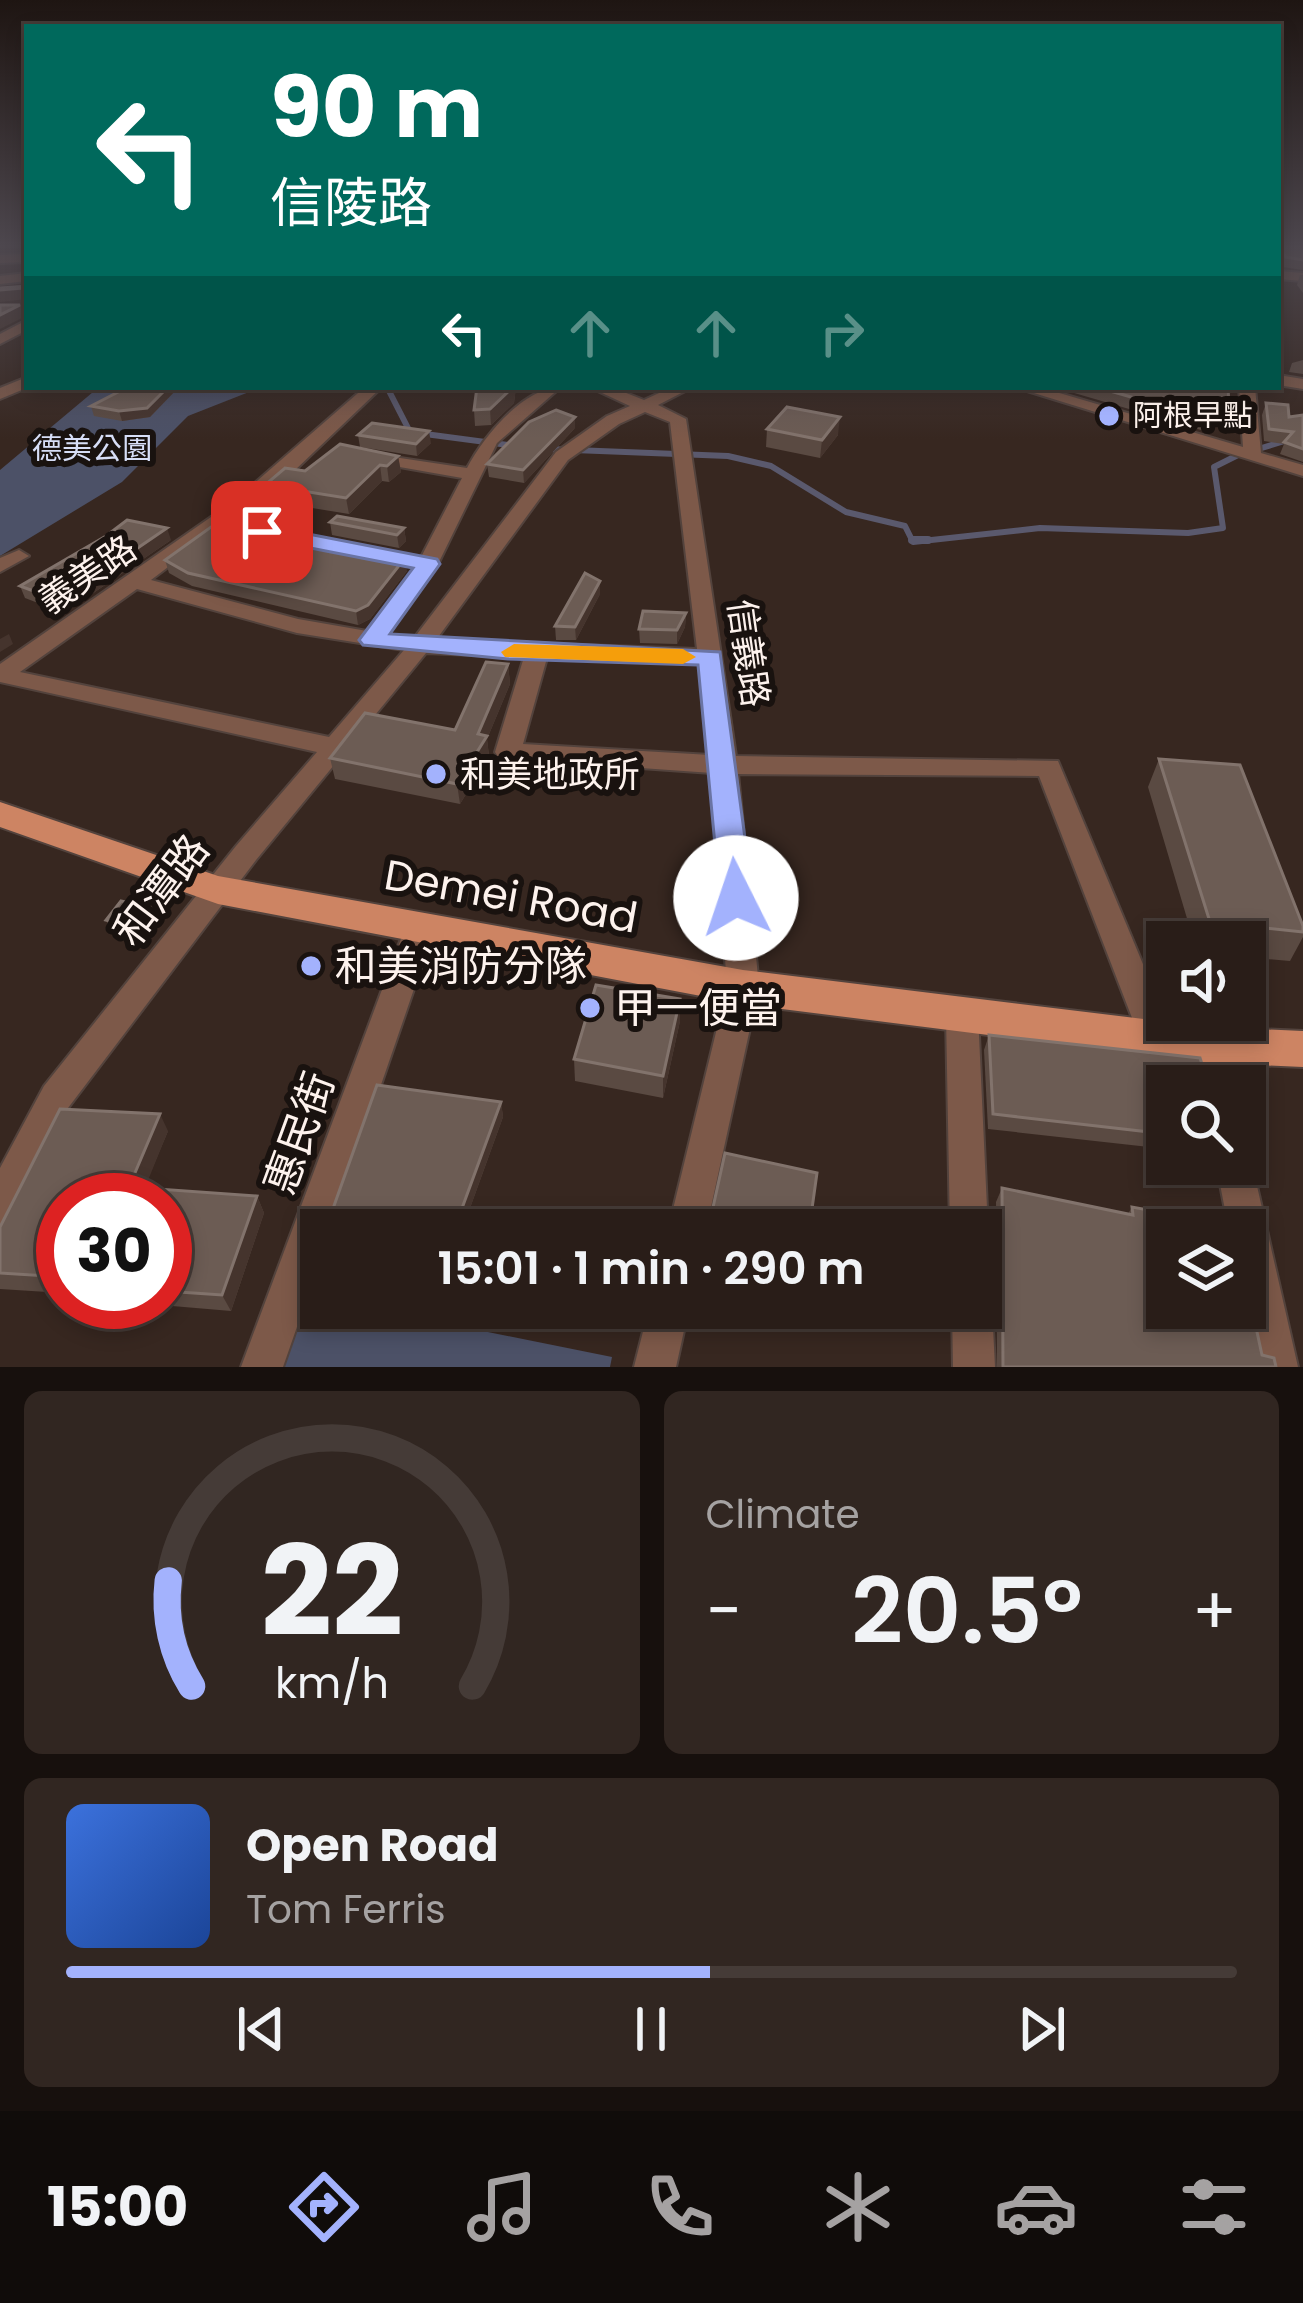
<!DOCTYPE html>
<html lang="en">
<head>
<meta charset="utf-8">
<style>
	body { margin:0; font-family:Poppins,"Noto Sans TC",sans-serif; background:#312621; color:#f1f3f6; height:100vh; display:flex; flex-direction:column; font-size:45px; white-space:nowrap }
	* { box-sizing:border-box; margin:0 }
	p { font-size:39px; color:#a5a2a2 }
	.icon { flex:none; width:66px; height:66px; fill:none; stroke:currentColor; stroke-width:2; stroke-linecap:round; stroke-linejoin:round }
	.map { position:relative; height:1367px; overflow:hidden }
	.panel { display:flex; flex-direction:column; gap:24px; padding:24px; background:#17100d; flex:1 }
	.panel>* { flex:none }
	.guide { position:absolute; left:24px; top:24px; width:1257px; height:366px; border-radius:0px; box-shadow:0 6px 18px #0003,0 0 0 3px #453b37; background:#00695c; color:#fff; overflow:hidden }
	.tools { position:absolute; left:1146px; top:921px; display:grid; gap:24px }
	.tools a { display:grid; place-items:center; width:120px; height:120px; border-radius:0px; background:#291d18; box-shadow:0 6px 18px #0003,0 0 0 3px #453b37; font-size:60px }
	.speed { position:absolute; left:36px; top:1173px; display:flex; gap:24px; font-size:60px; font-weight:700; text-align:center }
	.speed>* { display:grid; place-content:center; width:156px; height:156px; border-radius:50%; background:#291d18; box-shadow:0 6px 18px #0003,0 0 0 3px #453b37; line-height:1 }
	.speed .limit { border:18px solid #d22; background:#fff; color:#111 }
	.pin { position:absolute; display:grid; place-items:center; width:102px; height:102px; color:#fff; margin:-51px; border-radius:24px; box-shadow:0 6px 18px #0006 }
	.me { position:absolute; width:132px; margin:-66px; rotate:356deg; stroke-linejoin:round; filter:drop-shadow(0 0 9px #0008) }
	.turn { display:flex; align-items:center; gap:42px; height:252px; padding:0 48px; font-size:54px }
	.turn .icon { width:156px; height:156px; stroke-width:2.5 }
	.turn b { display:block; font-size:84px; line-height:102px }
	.lanes { display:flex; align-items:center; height:114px; padding:0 48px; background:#0003; justify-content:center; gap:60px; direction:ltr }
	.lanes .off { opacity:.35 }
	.big { font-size:90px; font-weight:600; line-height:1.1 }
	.panel .widget { flex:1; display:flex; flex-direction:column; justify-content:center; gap:18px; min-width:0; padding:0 42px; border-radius:18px; background:#312621 }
	.panel .dial { align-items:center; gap:0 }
	.dial svg { height:312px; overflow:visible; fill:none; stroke:#453b37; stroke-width:7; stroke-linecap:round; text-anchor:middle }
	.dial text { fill:#f1f3f6; stroke:none }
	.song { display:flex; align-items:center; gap:36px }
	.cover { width:144px; height:144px; border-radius:18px; background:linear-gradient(135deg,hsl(220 70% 55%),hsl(220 70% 35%)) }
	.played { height:12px; border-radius:6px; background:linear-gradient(90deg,#a3b2fd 55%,#453b37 55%) }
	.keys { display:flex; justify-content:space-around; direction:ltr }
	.heat { display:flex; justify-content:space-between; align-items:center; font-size:66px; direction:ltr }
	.panel .tiles { flex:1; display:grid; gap:24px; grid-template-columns:1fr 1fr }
	.widget:last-child { grid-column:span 2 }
	.trip { position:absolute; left:300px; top:1209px; width:702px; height:120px; border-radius:0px; background:#291d18; box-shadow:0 6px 18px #0003,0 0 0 3px #453b37; font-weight:600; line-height:120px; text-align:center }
	.menu { display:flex; height:192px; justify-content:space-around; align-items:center; background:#100c0a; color:#a5a2a2 }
	.menu .icon { width:84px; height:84px }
	.menu .on { color:#a3b2fd }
	.menu b { font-size:54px; color:#f1f3f6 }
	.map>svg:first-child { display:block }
	.green { fill:#4c5167 }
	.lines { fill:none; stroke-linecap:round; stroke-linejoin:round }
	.stream-far1 { stroke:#5a596d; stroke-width:6 }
	.stream { stroke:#5a596d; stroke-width:8 }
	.minor-casing { stroke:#53433d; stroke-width:4 }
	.major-casing { stroke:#53433d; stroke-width:4 }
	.minor { fill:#7d5949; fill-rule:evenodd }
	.major { fill:#cd8463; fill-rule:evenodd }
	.wall { fill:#5a4a42 }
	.shaded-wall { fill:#45342d }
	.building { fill:#6c5c54; stroke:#82736c; stroke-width:3; fill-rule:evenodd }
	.route { fill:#a3b2fd; stroke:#6a74a4; stroke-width:3 }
	.slow { fill:#f59e0b }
	.poi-dot { fill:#a3b2fd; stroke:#19120f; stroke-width:4.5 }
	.labels { text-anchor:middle; stroke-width:12; stroke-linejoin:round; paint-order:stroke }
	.far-poi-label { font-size:30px; fill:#fdf2ed; stroke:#19120f; text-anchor:start }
	.far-park-label { font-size:30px; fill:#d7def7; stroke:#19120f }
	.street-label { font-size:36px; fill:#fdf2ed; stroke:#19120f }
	.poi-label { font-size:36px; fill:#fdf2ed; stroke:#19120f; text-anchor:start }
	.near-street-label { font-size:42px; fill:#fdf2ed; stroke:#19120f }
	.near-poi-label { font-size:42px; fill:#fdf2ed; stroke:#19120f; text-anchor:start }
</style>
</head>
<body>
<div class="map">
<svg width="1303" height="1367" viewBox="0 0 1303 1367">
	<rect width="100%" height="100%" fill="#372720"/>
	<g class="green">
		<polygon points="99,387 262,387 188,416 122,482 0,556 0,470"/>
		<polygon points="292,1293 321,1298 321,1308 369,1308 612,1357 610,1367 267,1367"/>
	</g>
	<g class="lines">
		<g class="stream-far1">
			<polyline points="387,387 410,432 515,446"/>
			<polyline points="548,449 728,456 771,466 846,512 905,526 913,542 1040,528 1188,533 1223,528 1214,467 1240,454"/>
			<polyline points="1255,450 1291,439"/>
		</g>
		<polyline class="stream" points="912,540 928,540"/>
		<defs>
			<g id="minor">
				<polygon points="27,254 27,262 0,263 0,255"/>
				<polygon points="1278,271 1303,273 1303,281 1278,279"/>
				<polygon points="27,273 27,281 0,284 0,276"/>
				<polygon points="27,320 27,330 0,344 0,334"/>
				<polygon points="1278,375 1303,379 1303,389 1278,385"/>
				<polygon points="27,377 29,387 0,399 0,388"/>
				<path d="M365 387H382L293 472 151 580 298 619 367 631 418 563 462 478 360 460V452L467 468C483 437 524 387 561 387L497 443 438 564 388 634 414 638 556 452 607 416 630 406 589 387H611L644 400 672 387H693L658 405 686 419 736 756 1058 761 1173 1036 1168 1046 1156 1050 1144 1046 1139 1036 1039 776 738 774 759 987 706 1230H668L727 987 712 773 499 758 495 752 524 657 426 653 256 860 68 1108 13 1219 0 1224V1168L44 1086 236 846 317 752 0 682V664L234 501ZM645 412 670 422 697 649 436 640 568 460 619 424ZM137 589 297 633 404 650 329 737 20 672ZM547 658 699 664 710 755 523 744Z"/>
				<polygon points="1014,387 1039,387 1243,447 1239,387 1255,387 1261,453 1303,465 1303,476"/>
				<polygon points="19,550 29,556 0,572 0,558"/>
				<polygon points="420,916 431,920 435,928 331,1230 321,1230 321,1258 283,1367 241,1367 405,928 409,920"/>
				<polygon points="962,1000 974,1004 978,1014 988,1230 981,1244 981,1230 950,1230 946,1014 950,1004"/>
				<polygon points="1209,1030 1221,1035 1234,1086 1200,1086 1192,1045 1197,1035"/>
				<polygon points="1245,1151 1252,1164 1298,1367 1256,1367 1244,1308 1245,1230 1229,1230 1216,1164 1245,1164"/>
				<polygon points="981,1291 986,1294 992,1308 995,1367 953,1367 952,1308 981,1308"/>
				<polygon points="649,1308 689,1308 676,1367 634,1367"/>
			</g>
			<polygon id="major" points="0,802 218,876 743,970 1209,1027 1303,1031 1303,1067 1209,1063 743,1004 218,904 0,827"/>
		</defs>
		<use href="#minor" class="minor-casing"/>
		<use href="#major" class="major-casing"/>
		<use href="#minor" class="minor"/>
		<use href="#major" class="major"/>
	</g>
	<g class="wall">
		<polygon points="1278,247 1303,247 1303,270 1283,267 1278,261"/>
		<polygon points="1300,275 1303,275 1303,293 1297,285"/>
		<polygon points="1303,360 1303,374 1289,372 1292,363"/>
		<polygon points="477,387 516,387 514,403 491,425 475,426 474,410"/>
		<polygon points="1064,387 1228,387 1226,417 1208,432 1064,390"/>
		<polygon points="178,388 150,417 122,421 94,416 91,406"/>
		<polygon points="1266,403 1289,417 1303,415 1303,462 1280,454 1284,444 1264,441 1262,415"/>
		<polygon points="575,428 524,483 489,477 487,464"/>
		<polygon points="767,429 838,435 820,458 766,447"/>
		<polygon points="358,435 431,443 417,456 360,447"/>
		<polygon points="398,456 401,472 389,482 382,481 349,514 269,501 265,485 305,471"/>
		<polygon points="330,522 404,528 406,541 399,548 332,535"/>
		<polygon points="171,540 64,613 25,598 20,586"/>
		<polygon points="165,560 407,571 370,619 358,625 192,586 169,573"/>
		<polygon points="600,594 576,640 556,640 555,626"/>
		<polygon points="686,613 685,627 677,644 640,643 639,629"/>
		<polygon points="508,664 510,684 487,739 489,756 460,804 335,779 330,758 455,730"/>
		<polygon points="1159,759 1303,926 1303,937 1290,961 1245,957 1245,942 1194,942 1148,787"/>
		<polygon points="152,915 137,934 109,927 106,920"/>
		<polygon points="680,1021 663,1098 575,1081 574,1059"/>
		<polygon points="989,1035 1167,1086 1167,1149 988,1129 984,1050"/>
		<polygon points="377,1085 501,1102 503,1117 462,1230 321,1230 321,1277 319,1276 314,1263 320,1220 330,1217"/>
		<polygon points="168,1131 144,1188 257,1196 264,1213 231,1311 125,1302 165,1302 165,1200 63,1200 63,1293 0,1289 0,1227"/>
		<polygon points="1002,1188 1128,1214 1132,1207 1249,1295 1262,1355 1276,1367 997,1367 996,1202"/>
	</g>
	<g class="shaded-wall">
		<polygon points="23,288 27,299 0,302 0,290"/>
		<polygon points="20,305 24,317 0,329 0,315"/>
		<polygon points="168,387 178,388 150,417 122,421 119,411"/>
		<polygon points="513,387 516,387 514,403 491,425 490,409"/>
		<polygon points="1229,406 1226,417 1208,432 1212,420"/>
		<polygon points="575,417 575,428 524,483 523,470"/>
		<polygon points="840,417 838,435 820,458 822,440"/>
		<polygon points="429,431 431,443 417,456 416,444"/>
		<polygon points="398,456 401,472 389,482 387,466"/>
		<polygon points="380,465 382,481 349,514 346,498"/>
		<polygon points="167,528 171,540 64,613 60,601"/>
		<polygon points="404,528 406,541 399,548 397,535"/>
		<polygon points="405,558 407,571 370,619 358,625 356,611"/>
		<polygon points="600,581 600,594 576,640 575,627"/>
		<polygon points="686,613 685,627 677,644 677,630"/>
		<polygon points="9,634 13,644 0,652 0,639"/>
		<polygon points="508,664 510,684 487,739 489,756 460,804 457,784"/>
		<polygon points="149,907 152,915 137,934 134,927"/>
		<polygon points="680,999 680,1021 663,1098 663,1076"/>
		<polygon points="501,1102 503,1117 462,1230 454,1230"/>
		<polygon points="160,1114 168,1131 140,1200 129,1187"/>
		<polygon points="257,1196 264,1213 231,1311 222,1295"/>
	</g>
	<g class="building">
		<polygon points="1278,247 1303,247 1303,260 1286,257"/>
		<polygon points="27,286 27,296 23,288 0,290 0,288"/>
		<polygon points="0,305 20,305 0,315"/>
		<polygon points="128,387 168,387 147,408 119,411 91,406"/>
		<polygon points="477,387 513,387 490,409 474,410"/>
		<polygon points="1096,387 1228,387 1229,406 1212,420"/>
		<polygon points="1266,403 1288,405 1289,417 1303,415 1303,449 1284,442 1293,432 1269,429"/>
		<polygon points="787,407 840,417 822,440 767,429"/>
		<polygon points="556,410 575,417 523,470 487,464 529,422"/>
		<polygon points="372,423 429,431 416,444 358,435"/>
		<polygon points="340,444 398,456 387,466 380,465 346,498 265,485 285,468 305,471"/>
		<polygon points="337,516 404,528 397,535 330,522"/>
		<polygon points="127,520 167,528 60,601 20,586 106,536"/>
		<polygon points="218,522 405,558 368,605 356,611 188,573 165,560"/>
		<polygon points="585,573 600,581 575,627 555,626"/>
		<polygon points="643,611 686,613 677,630 639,629"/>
		<polygon points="486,662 508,664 478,734 487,736 457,784 330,758 365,713 455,730"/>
		<polygon points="1159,759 1240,765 1303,926 1303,932 1210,922"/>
		<polygon points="121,901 149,907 134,927 106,920"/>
		<polygon points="596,985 680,999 663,1076 574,1059"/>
		<polygon points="989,1035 1200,1058 1209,1086 1167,1086 1167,1134 993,1114"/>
		<polygon points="377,1085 501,1102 454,1230 321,1230 321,1264 314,1263 320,1220 330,1217"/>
		<polygon points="60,1109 160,1114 129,1187 257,1196 222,1295 165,1291 165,1200 63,1200 63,1277 0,1273 0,1227"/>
		<polygon points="725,1153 817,1173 809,1230 708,1230"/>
		<path d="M1002 1188 1133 1215 1132 1207 1248 1228 1249 1295 1262 1355 1274 1358 1276 1367H1003ZM1167 1230H1245V1308H1167Z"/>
	</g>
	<linearGradient id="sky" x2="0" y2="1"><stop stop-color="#1e1512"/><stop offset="0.56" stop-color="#4d474e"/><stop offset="1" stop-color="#4d474e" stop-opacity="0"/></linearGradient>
	<rect width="1303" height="439" fill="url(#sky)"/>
	<polygon class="route" points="262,525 437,559 440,564 390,634 720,652 753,898 748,907 736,911 725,907 720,898 698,665 508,659 363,645 359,640 413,568 254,537 251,532"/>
	<polygon class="slow" points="514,644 683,649 696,657 683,664 505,657 501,652"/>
	<g class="poi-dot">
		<circle cx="1109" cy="416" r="12"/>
		<circle cx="436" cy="774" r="12"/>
		<circle cx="311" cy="966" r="12"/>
		<circle cx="590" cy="1008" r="12"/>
	</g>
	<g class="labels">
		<g class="far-poi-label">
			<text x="1133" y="426">阿根早點</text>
		</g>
		<g class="far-park-label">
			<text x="92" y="459">德美公園</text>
		</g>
		<g class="street-label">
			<text transform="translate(87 574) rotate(-34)" y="13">義美路</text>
			<text transform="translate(749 653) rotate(82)" y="13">信義路</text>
		</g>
		<g class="poi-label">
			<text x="460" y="787">和美地政所</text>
		</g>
		<g class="near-street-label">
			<text transform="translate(161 890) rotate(-53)" y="15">和潭路</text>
			<text transform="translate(511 896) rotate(10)" y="15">Demei Road</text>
			<text transform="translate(299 1133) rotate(-70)" y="15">惠民街</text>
		</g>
		<g class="near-poi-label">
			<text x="335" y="981">和美消防分隊</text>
			<text x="614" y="1023">甲一便當</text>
		</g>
	</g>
</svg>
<div class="tools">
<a><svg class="icon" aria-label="sound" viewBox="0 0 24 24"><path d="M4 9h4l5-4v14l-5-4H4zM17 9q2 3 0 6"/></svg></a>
<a><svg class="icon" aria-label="search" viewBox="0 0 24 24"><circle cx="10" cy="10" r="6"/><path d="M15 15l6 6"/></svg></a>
<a><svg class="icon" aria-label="layers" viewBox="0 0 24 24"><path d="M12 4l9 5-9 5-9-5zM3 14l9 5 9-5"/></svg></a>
</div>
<div class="speed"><div class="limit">30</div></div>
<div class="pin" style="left:262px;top:532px;background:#d93025"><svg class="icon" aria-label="arrive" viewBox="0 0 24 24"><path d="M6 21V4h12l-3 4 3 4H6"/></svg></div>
<svg class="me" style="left:736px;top:898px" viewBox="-20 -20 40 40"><circle r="19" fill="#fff"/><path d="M0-13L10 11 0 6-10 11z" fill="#a3b2fd"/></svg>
<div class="trip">15:01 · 1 min · 290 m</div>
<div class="guide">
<div class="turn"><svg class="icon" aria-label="left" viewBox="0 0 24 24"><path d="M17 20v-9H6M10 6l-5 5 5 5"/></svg><div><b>90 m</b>信陵路</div></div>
<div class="lanes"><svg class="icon" aria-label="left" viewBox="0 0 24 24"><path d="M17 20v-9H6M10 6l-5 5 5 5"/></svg><svg class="icon off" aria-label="ahead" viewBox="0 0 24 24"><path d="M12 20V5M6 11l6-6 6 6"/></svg><svg class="icon off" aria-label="ahead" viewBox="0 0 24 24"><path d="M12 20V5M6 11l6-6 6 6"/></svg><svg class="icon off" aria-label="right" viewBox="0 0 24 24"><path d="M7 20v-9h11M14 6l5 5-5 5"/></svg></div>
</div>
</div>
<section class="panel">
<div class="tiles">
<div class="widget dial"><svg viewBox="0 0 100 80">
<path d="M14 69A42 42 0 1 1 86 69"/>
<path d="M14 69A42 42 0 0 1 8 42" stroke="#a3b2fd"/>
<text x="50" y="56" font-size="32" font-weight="700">22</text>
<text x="50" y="72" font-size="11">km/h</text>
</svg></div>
<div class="widget"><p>Climate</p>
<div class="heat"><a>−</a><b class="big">20.5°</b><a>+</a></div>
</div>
<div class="widget">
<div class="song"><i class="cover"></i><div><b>Open Road</b><p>Tom Ferris</p></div></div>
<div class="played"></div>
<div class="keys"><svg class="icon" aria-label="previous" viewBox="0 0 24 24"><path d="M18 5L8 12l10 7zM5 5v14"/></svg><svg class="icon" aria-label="pause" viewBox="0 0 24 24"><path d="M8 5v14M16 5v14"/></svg><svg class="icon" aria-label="next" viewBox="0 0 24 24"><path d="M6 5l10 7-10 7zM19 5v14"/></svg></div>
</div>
</div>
</section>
<nav class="menu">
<b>15:00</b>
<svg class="icon on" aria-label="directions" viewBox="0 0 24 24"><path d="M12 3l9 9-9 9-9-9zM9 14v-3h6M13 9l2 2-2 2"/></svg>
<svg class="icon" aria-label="music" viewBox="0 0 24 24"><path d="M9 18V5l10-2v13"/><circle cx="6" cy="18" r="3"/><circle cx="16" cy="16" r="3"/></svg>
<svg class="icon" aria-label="phone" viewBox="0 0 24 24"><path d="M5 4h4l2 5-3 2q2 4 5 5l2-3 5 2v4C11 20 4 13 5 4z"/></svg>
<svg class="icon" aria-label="climate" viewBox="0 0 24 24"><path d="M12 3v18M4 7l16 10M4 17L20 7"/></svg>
<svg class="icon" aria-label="car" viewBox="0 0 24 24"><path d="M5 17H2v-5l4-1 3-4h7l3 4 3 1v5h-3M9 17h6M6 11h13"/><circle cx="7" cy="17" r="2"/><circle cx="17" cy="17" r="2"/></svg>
<svg class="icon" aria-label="filters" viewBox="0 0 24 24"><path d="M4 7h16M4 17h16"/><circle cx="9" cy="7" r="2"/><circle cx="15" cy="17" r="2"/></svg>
</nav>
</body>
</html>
